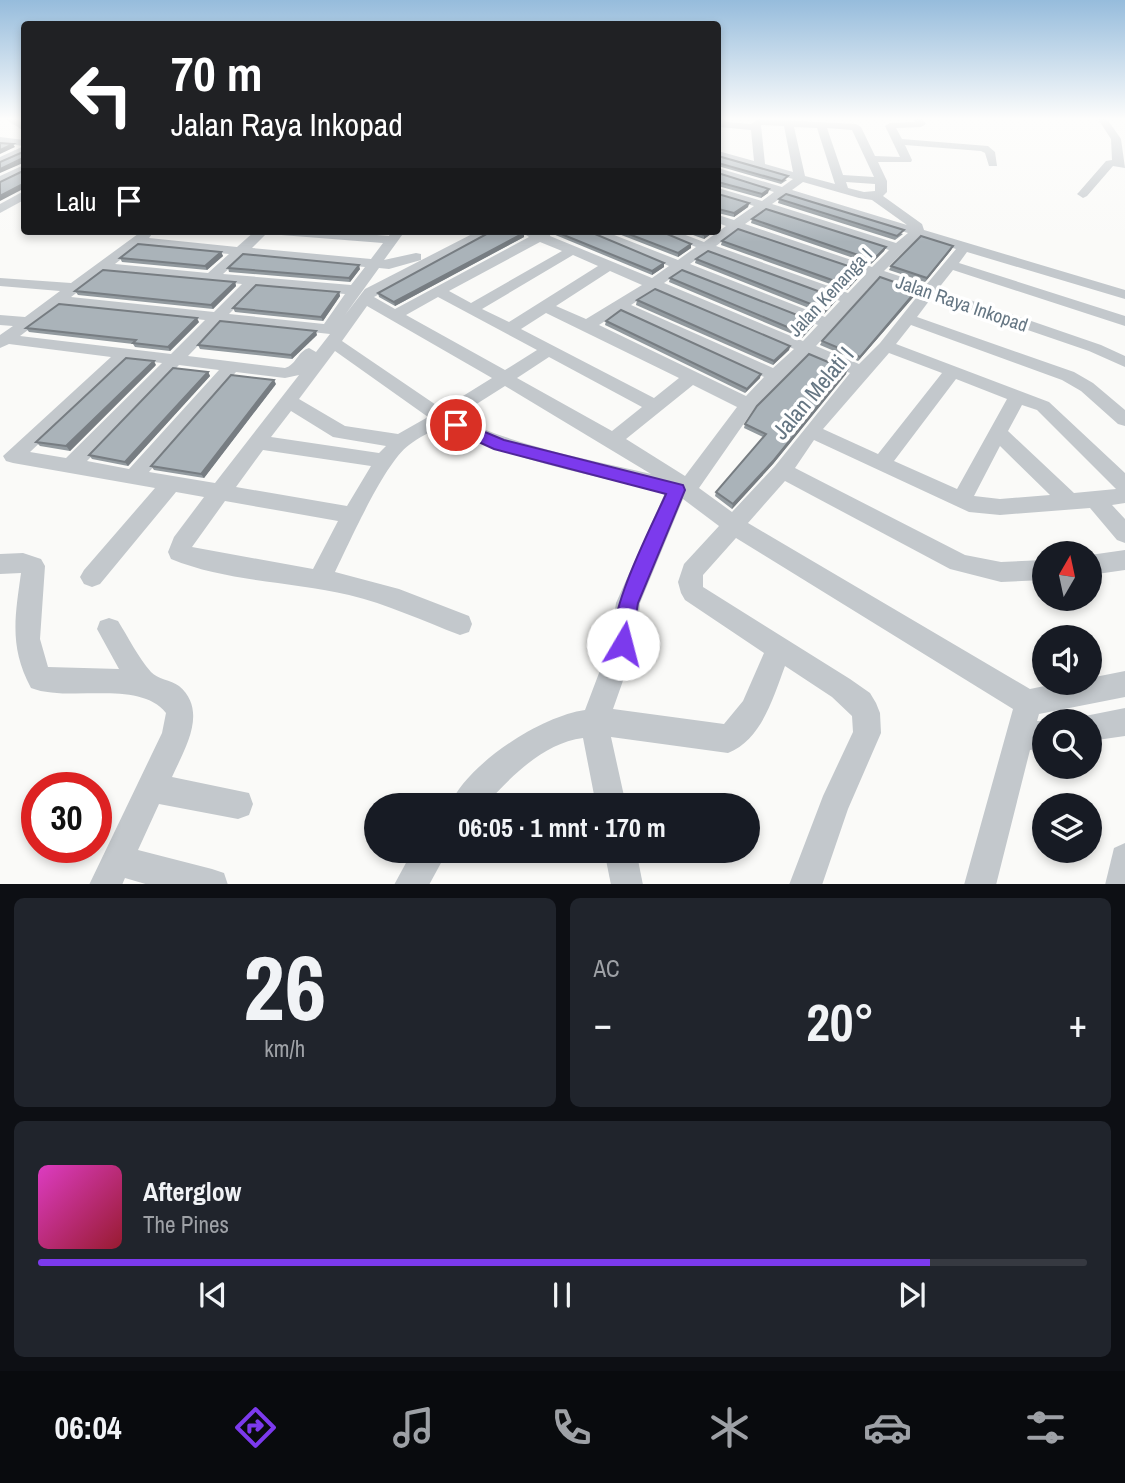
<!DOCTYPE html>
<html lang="id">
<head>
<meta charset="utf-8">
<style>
	body { margin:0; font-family:"Archivo Narrow",sans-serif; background:#20242c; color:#f1f3f6; height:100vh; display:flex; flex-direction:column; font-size:26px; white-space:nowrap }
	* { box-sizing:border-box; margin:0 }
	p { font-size:23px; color:#9ea1a6 }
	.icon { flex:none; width:38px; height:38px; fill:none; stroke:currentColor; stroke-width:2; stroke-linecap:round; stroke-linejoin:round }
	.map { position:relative; height:884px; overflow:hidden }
	.side { display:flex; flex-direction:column; gap:14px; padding:14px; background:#0d0f14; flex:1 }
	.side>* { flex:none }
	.guide { position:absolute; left:21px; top:21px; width:700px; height:214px; border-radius:7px; box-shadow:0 4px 10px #0003; background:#202124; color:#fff; overflow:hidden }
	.needle { width:46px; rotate:9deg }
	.tools { position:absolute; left:1032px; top:541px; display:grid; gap:14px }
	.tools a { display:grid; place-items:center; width:70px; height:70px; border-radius:50%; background:#171b24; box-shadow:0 4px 10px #0003; font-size:35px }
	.speed { position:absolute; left:21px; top:772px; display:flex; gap:14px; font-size:35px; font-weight:700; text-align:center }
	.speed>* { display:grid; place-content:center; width:91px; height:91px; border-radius:50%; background:#171b24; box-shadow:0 4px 10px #0003; line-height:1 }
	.speed .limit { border:10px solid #d22; background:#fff; color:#111 }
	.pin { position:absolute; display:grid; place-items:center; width:60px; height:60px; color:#fff; margin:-30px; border:4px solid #fff; border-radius:50%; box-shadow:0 2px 7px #0007 }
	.me { position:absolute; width:77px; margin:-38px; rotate:8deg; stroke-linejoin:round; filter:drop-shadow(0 0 5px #0008) }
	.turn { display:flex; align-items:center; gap:24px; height:147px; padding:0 35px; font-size:32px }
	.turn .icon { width:91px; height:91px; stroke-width:2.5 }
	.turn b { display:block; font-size:49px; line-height:60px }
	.then { display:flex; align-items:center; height:66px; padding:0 35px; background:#0003; gap:14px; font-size:26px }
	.big { font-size:52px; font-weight:700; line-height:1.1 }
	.side .tile { flex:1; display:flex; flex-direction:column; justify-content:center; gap:10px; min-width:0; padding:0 24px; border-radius:10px; background:#20242c }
	.side .dial { align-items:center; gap:0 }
	.dial b { font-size:91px; line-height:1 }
	.song { display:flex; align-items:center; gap:21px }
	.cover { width:84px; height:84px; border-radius:10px; background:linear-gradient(135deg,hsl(310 70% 55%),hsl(350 70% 35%)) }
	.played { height:7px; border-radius:4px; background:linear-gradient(90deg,#7c3aed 85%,#363941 85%) }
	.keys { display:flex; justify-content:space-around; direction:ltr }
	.heat { display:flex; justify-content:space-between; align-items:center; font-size:38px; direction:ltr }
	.side .tiles { flex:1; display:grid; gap:14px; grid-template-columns:1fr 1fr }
	.tile:last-child { grid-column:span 2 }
	.trip { position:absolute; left:364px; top:793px; width:396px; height:70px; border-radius:35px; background:#171b24; box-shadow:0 4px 10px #0003; font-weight:700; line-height:70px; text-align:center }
	.tab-bar { display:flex; height:112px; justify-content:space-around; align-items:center; background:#090b0e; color:#9ea1a6 }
	.tab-bar .icon { width:49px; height:49px }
	.tab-bar .on { color:#7c3aed }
	.tab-bar b { font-size:32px; color:#f1f3f6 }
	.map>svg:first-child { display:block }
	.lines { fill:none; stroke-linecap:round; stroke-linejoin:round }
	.minor { fill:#c3c8cc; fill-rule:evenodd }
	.wall { fill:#929a9f }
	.shaded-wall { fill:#777d82 }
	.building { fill:#aab3b9; stroke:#777d82; stroke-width:2 }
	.route { fill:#7c3aed; stroke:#51269a; stroke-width:2 }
	.labels { text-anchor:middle; stroke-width:7; stroke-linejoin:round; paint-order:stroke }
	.far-street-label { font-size:19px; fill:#657683; stroke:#fff }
	.street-label { font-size:23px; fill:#657683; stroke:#fff }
</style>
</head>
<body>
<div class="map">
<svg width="1125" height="885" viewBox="0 0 1125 885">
	<rect width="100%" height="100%" fill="#fafaf8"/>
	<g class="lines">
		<g class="minor">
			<polygon points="5,119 16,119 24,124 24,131"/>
			<path d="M718 119H725L726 122 751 124 759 119 856 124 861 127 875 156 900 157 885 126 890 123 915 122 914 119H922L926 124 921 127 896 128 902 139 988 146 995 152 997 166H989L985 153 981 151 905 145 912 160 911 162H878L887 181V192L883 196 922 224 924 230 1125 290V299L967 252 959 263 1125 316V326L953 270 938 289 1101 345 1125 356V367L1089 351 932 297 917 317 1074 372 1093 383 1125 410V426L1118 424 1081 391 1062 380 911 325 896 344 1049 402 1125 473V503L1112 505 1125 519V543L1117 540 1090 508 1000 515 969 512 814 440 795 468 965 555 1001 562 1045 560V580L1001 582 950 569 785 481 748 523 1030 689 1064 682H1090V678L1125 671V697L1039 714 1037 721H1048H1045V748L1030 750 996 885H964L1013 709 736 538 703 575V587L850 679 870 693 876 703 880 713 881 733 848 809 822 885H789L823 796 853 732 852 716 832 697 785 666C773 698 762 739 728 753L611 737 626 805H596L583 738C543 743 511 777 485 805H450C467 764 541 716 585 710L610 644 616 603 665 493C590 474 512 461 442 426 431 432 419 437 409 445 385 462 349 543 335 572L399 589 469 616 472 624 469 632 460 635C423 621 387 604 349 595 290 581 227 582 171 559L168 552 174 537 204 497 176 492 100 584 92 587 84 584 80 577 84 570 155 488 13 463 6 461 3 456 111 357 9 344 0 348V335L13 326 0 325V315L25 317 60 291 0 286V278L71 283 142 231H151L152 234 149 238 237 247 255 231H269L252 248 371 259 383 243 281 235 275 231H329L389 236 392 231H405L384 260 416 253 421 254V260L389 269 379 268 345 315 365 289 478 231H494L374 297 395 309 529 237 520 231H551L550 236 652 278 669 266 586 231H604L678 260 696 247 657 231H675L704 242 726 226 718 223V215L734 220 754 206 718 195V188L762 201 774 192 718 174V168L782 187 793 179 718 157V151L754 161 751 130 719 127ZM761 125 784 126 793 172 765 164ZM794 127 817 128 835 184 805 176ZM827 128 852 130 874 177 843 175ZM803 182 859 198 872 200 907 225 792 190ZM846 182 875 184V191L864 192 848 188ZM785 195 908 233 896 243 772 204ZM765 210 889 250 872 267 745 224ZM737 230 866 274 848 293 716 246ZM919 237 956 249 926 285 884 271ZM540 242 562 251 471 303 449 291ZM139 245 229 254 208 273 115 264ZM707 252 840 301 825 317 690 264ZM244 255 365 267 351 285 223 274ZM573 255 598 266 509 322 482 309ZM105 271 242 284 214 312 71 297ZM610 271 642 285 586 319 556 306ZM681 271 818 325 803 341 664 283ZM878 278 920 293 880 343 859 364 816 346ZM257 286 345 294 324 324 229 314ZM654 290 794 349 773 368 631 305ZM438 297 537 350 505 370 406 315ZM61 305 205 320 171 354 20 336ZM367 306 492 378 442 409 342 341ZM620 311 764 377 746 396 599 325ZM546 313 679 378 654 398 521 329ZM221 322 330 334 316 352 309 348C298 351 296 365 285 368L188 356ZM335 351 428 417 398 434 345 426 299 399ZM889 353 942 373 878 454 823 429ZM807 355 850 373 775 466 732 512 699 488 754 409ZM549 357 642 407 612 431 517 378ZM128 359 162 363 66 458 30 452ZM179 365 219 370 129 469 87 461ZM236 372 285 378 299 375 215 483 149 472ZM956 379 1007 399 957 489 894 461ZM693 385 737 407 685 476 626 439ZM505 386 651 474C584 458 518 447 456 417ZM1022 405 1037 410 1116 489 1074 493 1008 431ZM291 411 333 437 386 446 379 453 271 437ZM1000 446 1050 495 1000 499 974 496ZM263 450 371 466 347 506 236 487ZM683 499 719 526 684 564 678 582 681 593 685 600 764 653 743 701 724 724 613 709 636 644 640 603ZM225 501 338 521 313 569 192 547Z"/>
			<polygon points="1098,119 1107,119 1121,139 1125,168 1113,166 1087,196 1083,198 1077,194 1079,192 1106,161 1112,160 1111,139"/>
			<polygon points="0,137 24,140 24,153 0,164 0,157 24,146 0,143"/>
			<polygon points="24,165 24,172 0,184 0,176"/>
			<polygon points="24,191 24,200 0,213 0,204"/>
			<polygon points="1125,550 1125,570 1090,575 1090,555"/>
			<path d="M23 553 41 559 45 566 40 639 48 667 119 669 97 629 100 621 109 618 118 621C128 637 138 657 151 672 157 679 171 680 179 686 209 711 184 750 172 777L249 793 253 804 249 815 238 819 159 804 138 850 212 869 224 873 228 885H149L125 878 122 885H89L162 733 166 713C139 679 69 703 31 688 9 647 15 617 21 573L0 574V554Z"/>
			<polygon points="1125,708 1125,736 1090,741 1090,721 1079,721 1080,717"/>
			<polygon points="1125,843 1125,885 1105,885 1114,848"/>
			<polygon points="413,850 448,850 429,885 394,885"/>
			<polygon points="604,850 636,850 643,885 611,885"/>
		</g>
	</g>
	<g class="wall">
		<polygon points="718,156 787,180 781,184 718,166"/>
		<polygon points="718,173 769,189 768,193 761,198 718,186"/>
		<polygon points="718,189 718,194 749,203 748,207 734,217 718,213"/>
		<polygon points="779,199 903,234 895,240 778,203"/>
		<polygon points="752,219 886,247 884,251 871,264 751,223"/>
		<polygon points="552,231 588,231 664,263 664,267 652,275 553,234"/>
		<polygon points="611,231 660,231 691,248 678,257"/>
		<polygon points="682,231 715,231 704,239"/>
		<polygon points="524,233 524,237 395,306 379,297 378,293"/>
		<polygon points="722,241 861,275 847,290 721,245"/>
		<polygon points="951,250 925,282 889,270 891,266"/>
		<polygon points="221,252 223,256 207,270 122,262 120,258"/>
		<polygon points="696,259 835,302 824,314 695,263"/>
		<polygon points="228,268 360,269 350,282 229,272"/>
		<polygon points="670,278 813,326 802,338 669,282"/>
		<polygon points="235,282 236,286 213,309 78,295 75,291"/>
		<polygon points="339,292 340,296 323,321 235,312 233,308"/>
		<polygon points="916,294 858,361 820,345 822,341"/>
		<polygon points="637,300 790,346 789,350 773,365 636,305"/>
		<polygon points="606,321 760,378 745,393 605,325"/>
		<polygon points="199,322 170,351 135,347 133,344 29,332 26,328"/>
		<polygon points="317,335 292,359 200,349 198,345"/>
		<polygon points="156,365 70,451 40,446 36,442"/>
		<polygon points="847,370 846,374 773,464 732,509 715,496 716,492 763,437 744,428 745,424"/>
		<polygon points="208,372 210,376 128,466 92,459 89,455"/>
		<polygon points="276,384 204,478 154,470 151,466"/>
	</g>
	<g class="shaded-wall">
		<polygon points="13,144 15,147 0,154 0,150"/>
		<polygon points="21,159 23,163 0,173 0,169"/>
		<polygon points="21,185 23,189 0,201 0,196"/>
		<polygon points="769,189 768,193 761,198 762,194"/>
		<polygon points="749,203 748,207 734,217 734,213"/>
		<polygon points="710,231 715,231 704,239 704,235"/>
		<polygon points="524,233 524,237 395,306 394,302"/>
		<polygon points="691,244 691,248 678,257 678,253"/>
		<polygon points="953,246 951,250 925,282 927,278"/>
		<polygon points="886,247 884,251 871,264 873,260"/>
		<polygon points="221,252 223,256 207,270 205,266"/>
		<polygon points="664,263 664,267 652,275 652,271"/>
		<polygon points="359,265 360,269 350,282 349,278"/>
		<polygon points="863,271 861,275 847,290 849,286"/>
		<polygon points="235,282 236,286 213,309 211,305"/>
		<polygon points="917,290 916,294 858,361 860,357"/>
		<polygon points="339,292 340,296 323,321 321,317"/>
		<polygon points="837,298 835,302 824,314 826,310"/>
		<polygon points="197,318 199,322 170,351 168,347"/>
		<polygon points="815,322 813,326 802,338 804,334"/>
		<polygon points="316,331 317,335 292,359 291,355"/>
		<polygon points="790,346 789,350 773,365 774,361"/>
		<polygon points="154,361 156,365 70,451 66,446"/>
		<polygon points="847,370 846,374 773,464 732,509 733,504"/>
		<polygon points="208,372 210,376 128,466 125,462"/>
		<polygon points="761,374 760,378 745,393 747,389"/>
		<polygon points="274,380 276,384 204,478 201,474"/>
	</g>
	<g class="building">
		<polygon points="0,143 13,144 0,150"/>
		<polygon points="24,146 24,162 21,159 0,169 0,162 23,152"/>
		<polygon points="718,156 788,176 782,181 718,163"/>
		<polygon points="24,162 24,187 21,185 0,196 0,182 23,171"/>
		<polygon points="718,169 718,173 769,189 762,194 718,182"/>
		<polygon points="718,189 718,194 749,203 734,213 718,209"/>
		<polygon points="786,194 904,230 897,236 779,199"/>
		<polygon points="766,209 886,247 873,260 752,219"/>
		<polygon points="738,229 863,271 849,286 722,241"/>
		<polygon points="492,231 521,231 524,233 394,302 378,293"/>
		<polygon points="554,231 588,231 664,263 652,271"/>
		<polygon points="621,231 660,231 691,244 678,253"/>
		<polygon points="693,231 710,231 704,235"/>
		<polygon points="921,236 953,246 927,278 891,266"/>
		<polygon points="138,244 221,252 205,266 120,258"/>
		<polygon points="708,251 837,298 826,310 696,259"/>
		<polygon points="243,254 359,265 349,278 228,268"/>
		<polygon points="103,270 235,282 211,305 75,291"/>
		<polygon points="682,270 815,322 804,334 670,278"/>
		<polygon points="880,277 917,290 860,357 822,341"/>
		<polygon points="256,285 339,292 321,317 233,308"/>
		<polygon points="655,289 790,346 774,361 637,300"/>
		<polygon points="59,304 197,318 168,347 133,343 136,340 26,328"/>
		<polygon points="621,310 761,374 747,389 606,321"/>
		<polygon points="220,321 316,331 291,355 198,345"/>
		<polygon points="809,354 847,370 774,460 733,504 716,492 766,434 745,424 757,406"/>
		<polygon points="126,358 154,361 66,446 36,442"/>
		<polygon points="173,368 208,372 125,462 89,455"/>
		<polygon points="231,375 274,380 201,474 151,466"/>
	</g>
	<linearGradient id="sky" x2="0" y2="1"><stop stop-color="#96bcdc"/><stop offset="0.49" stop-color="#fdfdfc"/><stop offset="1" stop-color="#fdfdfc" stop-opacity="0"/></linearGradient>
	<rect width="1125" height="242" fill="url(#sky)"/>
	<path class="route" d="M456 420 504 440 683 485 685 490 638 603 630 651 623 653 616 651C602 620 652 526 666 494L494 449 450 429 448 425Z"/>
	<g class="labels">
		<g class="far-street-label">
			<text transform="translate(830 292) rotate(-47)" y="7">Jalan Kenanga I</text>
			<text transform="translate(962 303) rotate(19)" y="7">Jalan Raya Inkopad</text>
		</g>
		<g class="street-label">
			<text transform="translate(813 393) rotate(-50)" y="8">Jalan Melati I</text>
		</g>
	</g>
</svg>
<div class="tools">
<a><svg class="needle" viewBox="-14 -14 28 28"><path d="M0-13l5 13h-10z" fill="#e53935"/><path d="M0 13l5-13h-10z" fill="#9ea1a6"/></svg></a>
<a><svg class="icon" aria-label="sound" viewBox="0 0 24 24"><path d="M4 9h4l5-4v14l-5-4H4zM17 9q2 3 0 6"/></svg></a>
<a><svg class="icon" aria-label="search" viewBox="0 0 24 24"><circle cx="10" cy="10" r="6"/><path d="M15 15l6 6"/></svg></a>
<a><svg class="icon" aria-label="layers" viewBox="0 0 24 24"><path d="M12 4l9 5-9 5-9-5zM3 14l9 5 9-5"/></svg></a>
</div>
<div class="speed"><div class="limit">30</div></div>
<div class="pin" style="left:456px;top:425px;background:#d93025"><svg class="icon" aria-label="arrive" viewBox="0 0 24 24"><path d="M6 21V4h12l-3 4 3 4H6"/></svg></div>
<svg class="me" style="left:623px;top:644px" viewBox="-20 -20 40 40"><circle r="19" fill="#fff"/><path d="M0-13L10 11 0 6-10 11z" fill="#7c3aed"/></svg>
<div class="trip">06:05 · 1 mnt · 170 m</div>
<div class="guide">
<div class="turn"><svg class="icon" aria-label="left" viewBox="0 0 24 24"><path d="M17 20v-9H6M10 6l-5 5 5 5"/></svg><div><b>70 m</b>Jalan Raya Inkopad</div></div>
<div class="then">Lalu<svg class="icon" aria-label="arrive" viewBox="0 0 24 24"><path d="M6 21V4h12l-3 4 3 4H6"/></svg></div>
</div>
</div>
<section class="side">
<div class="tiles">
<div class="tile dial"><b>26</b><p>km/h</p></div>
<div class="tile"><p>AC</p>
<div class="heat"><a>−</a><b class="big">20°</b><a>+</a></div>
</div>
<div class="tile">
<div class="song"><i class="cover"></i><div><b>Afterglow</b><p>The Pines</p></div></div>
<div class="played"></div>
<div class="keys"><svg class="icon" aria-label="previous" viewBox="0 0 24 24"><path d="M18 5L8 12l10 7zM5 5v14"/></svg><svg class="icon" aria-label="pause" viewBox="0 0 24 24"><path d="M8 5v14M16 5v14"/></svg><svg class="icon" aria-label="next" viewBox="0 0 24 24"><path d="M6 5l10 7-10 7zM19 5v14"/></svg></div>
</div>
</div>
</section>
<nav class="tab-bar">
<b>06:04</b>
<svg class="icon on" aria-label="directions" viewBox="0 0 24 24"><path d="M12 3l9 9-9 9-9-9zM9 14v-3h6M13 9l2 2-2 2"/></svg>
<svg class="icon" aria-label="music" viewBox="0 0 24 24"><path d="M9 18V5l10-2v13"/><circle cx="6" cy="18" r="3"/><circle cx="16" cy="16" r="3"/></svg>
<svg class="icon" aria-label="phone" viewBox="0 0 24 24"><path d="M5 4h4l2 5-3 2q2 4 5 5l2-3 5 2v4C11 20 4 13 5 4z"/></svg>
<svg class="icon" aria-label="climate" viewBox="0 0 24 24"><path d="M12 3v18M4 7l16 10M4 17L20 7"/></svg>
<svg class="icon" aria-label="car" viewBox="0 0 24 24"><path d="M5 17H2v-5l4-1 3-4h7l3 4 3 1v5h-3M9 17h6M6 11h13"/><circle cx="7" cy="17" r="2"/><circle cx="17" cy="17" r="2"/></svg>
<svg class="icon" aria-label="filters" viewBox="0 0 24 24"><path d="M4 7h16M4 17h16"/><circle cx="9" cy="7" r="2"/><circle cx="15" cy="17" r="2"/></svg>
</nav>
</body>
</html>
